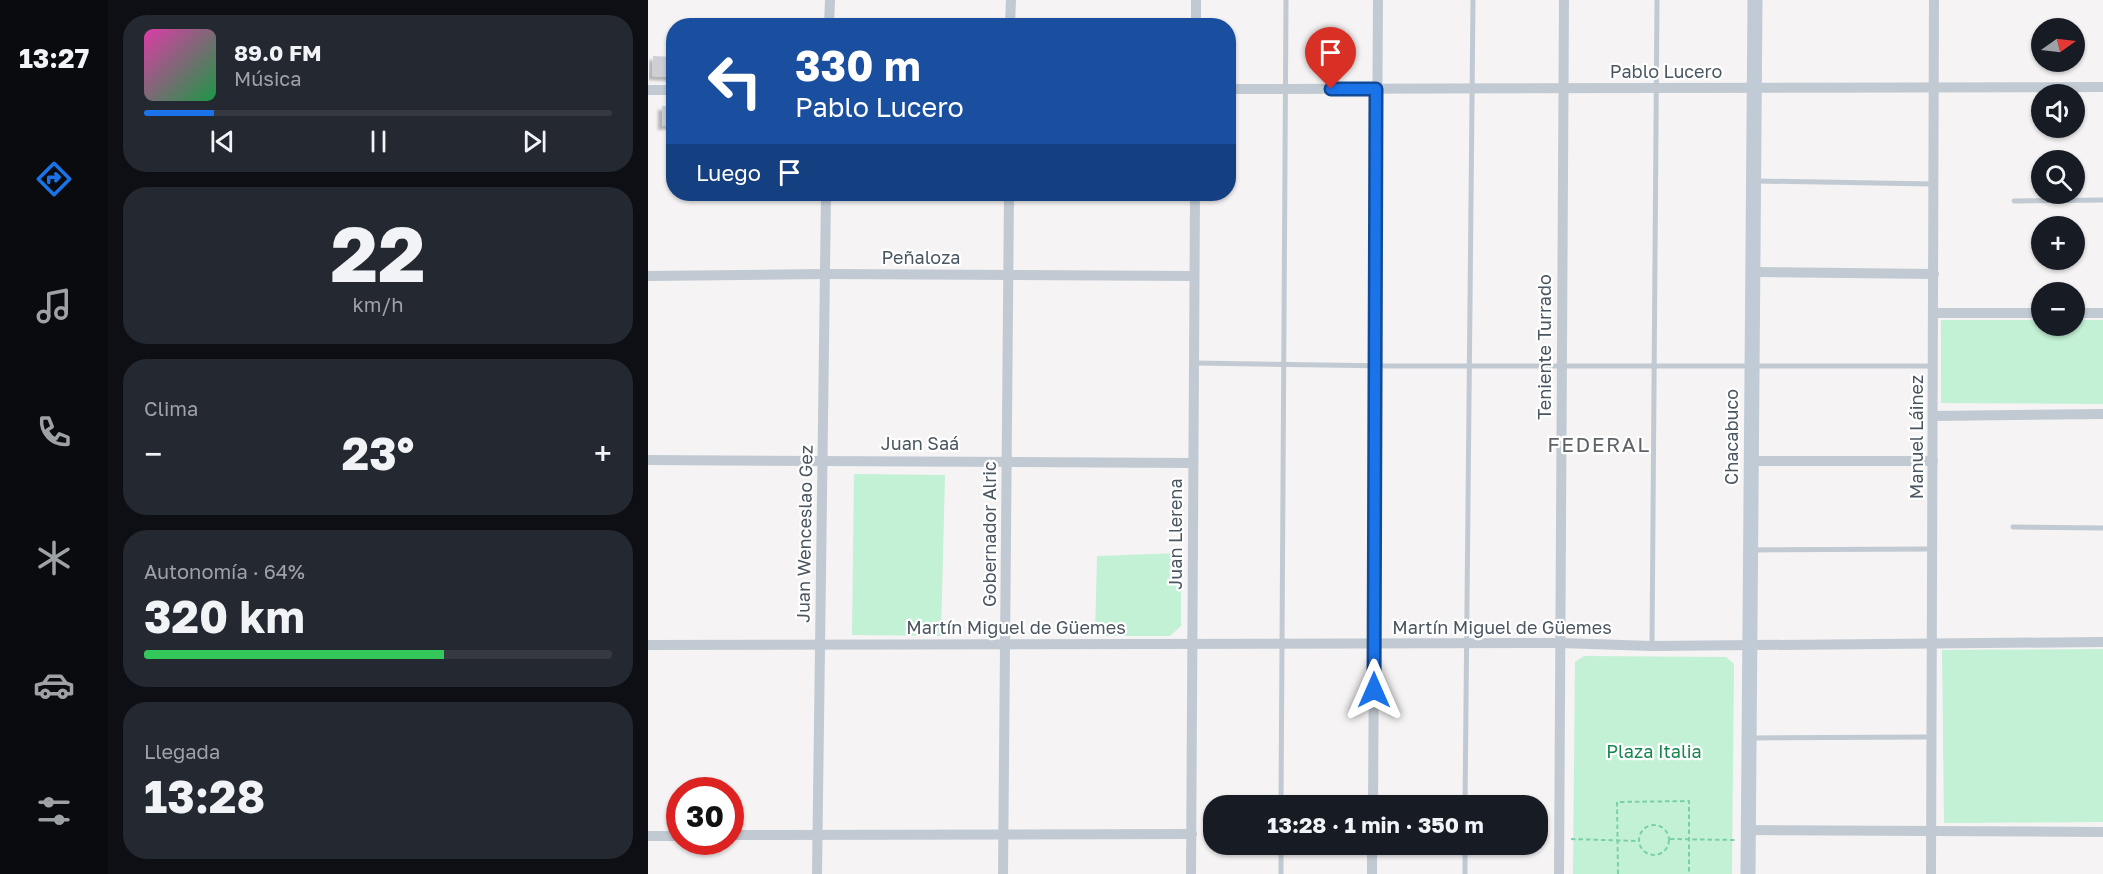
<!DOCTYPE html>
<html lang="es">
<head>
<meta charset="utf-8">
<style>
	body { margin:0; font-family:"Golos Text",sans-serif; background:#242831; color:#f1f3f6; height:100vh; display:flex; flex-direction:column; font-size:22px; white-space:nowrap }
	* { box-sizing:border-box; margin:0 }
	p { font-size:20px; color:#9ea1a6 }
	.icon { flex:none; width:33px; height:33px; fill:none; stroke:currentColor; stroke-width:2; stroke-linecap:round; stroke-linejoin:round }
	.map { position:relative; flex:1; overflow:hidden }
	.details { display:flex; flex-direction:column; gap:15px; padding:15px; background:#0d0f14; width:540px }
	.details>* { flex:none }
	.banner { position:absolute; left:18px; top:18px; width:570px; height:183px; border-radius:24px; box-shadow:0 2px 4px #0004; background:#1a4fa0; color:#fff; overflow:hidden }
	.needle { width:39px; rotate:76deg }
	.controls { position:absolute; left:1383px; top:18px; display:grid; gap:12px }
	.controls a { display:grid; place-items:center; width:54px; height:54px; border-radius:50%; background:#171b24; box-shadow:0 2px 4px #0004; font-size:30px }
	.speed { position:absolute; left:18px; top:777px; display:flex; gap:12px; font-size:30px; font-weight:700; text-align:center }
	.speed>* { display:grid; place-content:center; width:78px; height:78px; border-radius:50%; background:#171b24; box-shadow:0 2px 4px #0004; line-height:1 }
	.speed .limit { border:9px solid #d22; background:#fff; color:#111 }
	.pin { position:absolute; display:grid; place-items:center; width:51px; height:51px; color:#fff; margin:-62px -26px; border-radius:50% 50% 50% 0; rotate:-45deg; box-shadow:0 0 6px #0007 }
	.pin .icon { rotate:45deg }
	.me { position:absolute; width:66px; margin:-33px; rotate:0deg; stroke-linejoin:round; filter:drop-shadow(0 0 4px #0008) }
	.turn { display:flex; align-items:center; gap:21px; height:126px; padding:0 30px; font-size:27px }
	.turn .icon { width:78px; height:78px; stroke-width:2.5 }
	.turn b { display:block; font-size:42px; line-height:51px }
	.then { display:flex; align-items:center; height:57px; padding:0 30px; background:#0003; gap:12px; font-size:22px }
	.big { font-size:45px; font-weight:700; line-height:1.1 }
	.details .widget { flex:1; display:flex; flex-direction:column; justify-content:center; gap:9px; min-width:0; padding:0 21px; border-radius:24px; background:#242831 }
	.details .dial { align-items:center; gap:0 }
	.dial b { font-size:78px; line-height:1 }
	.song { display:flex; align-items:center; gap:18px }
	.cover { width:72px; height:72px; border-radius:9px; background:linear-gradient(135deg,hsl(320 70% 55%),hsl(140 70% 35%)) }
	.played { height:6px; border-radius:3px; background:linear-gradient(90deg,#1a73e8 15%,#363941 15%) }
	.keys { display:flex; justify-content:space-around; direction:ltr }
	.heat { display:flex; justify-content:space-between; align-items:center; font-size:33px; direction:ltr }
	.charge { height:9px; border-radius:4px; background:linear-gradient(90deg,#34c759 64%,#363941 0) }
	.trip { position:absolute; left:555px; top:795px; width:345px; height:60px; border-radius:24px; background:#171b24; box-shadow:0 2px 4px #0004; font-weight:700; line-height:60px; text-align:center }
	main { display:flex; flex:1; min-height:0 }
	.tab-bar { display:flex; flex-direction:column; width:108px; justify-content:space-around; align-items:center; background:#090b0e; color:#9ea1a6 }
	.tab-bar .icon { width:42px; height:42px }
	.tab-bar .selected { color:#1a73e8 }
	.tab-bar b { font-size:27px; color:#f1f3f6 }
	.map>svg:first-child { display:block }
	.green { fill:#c3f1d5 }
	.building { fill:#cdcfd5; filter:url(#shadow) }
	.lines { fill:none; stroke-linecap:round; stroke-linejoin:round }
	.path { stroke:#7ad0a6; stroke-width:2; stroke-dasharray:4.5 3; stroke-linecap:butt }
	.lane { stroke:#c1cad2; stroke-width:5 }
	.street { stroke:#c1cad2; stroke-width:10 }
	.secondary { stroke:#c1cbd6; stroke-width:15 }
	.route-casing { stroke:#114b97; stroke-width:15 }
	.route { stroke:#1a73e8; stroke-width:10 }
	.labels { text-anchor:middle; stroke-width:4.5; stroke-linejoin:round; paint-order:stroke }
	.street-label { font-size:18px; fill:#4a5661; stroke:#fff }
	.park-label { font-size:18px; fill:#17864f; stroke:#fff }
	.quarter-label { font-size:21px; letter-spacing:1.5px; fill:#5f6368; stroke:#fff }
</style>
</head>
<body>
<main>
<nav class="tab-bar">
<b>13:27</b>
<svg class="icon selected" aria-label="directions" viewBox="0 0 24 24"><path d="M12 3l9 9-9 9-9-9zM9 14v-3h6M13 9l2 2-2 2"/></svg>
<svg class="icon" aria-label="music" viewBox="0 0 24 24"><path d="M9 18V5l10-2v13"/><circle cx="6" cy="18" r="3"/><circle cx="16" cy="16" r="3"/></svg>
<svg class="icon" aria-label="phone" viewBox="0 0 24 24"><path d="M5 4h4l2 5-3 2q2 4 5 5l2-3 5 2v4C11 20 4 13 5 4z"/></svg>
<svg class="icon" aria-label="climate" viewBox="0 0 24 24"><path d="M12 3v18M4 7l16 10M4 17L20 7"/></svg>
<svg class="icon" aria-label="car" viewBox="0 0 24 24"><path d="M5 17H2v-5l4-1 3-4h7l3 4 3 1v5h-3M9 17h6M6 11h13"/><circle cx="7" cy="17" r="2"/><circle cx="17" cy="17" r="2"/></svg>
<svg class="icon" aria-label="filters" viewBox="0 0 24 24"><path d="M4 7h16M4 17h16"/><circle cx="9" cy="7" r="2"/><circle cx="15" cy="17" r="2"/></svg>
</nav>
<section class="details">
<div class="widget">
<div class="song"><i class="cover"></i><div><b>89.0 FM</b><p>Música</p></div></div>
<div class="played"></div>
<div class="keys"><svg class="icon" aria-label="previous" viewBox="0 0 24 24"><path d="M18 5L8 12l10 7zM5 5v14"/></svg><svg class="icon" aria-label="pause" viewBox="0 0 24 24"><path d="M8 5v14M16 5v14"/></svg><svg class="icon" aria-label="next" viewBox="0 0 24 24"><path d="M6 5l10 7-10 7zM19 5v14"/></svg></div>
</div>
<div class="widget dial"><b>22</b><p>km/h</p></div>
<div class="widget"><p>Clima</p>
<div class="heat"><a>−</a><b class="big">23°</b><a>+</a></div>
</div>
<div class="widget"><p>Autonomía · 64%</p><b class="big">320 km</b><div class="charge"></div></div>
<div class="widget"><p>Llegada</p><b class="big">13:28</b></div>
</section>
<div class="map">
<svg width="1455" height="874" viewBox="0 0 1455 874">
	<defs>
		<filter id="shadow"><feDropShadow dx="-4" dy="4" stdDeviation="1.5" flood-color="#0004"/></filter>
	</defs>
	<rect width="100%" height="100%" fill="#f5f3f3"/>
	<g class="green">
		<polygon points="1293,320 1393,320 1394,326 1426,326 1427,320 1455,320 1455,404 1293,403"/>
		<polygon points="206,474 297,475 293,636 204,635"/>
		<polygon points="533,553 533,626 522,636 447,636 449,556"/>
		<polygon points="1455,649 1455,822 1296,823 1294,650"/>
		<polygon points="936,656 1078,657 1086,664 1084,874 925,874 927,662"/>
	</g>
	<g class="building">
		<polygon points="5,56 26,57 26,77 4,76"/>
		<polygon points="14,106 26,106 26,125 14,126"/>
	</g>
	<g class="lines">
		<g class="path">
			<circle cx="1006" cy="840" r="15"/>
			<polyline points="923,839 991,841"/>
			<polyline points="1022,839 1089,840"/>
			<polyline points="970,874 969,802 1041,801 1041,874"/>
		</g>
		<g class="lane">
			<polyline points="1108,181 1285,184"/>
			<polyline points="1366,201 1455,200"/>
			<polyline points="546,363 743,366 1285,366"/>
			<polyline points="1365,527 1455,528"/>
			<polyline points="1104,550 1284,549"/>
			<polyline points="1004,646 1009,0"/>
			<polyline points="1103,738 1283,737"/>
			<polyline points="633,806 638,0"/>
			<polyline points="817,806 825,0"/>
			<polyline points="633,874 633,844"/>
			<polyline points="817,874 817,844"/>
		</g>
		<g class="street">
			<polyline points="181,26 182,0"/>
			<polyline points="362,26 363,0"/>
			<polyline points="548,26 548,0"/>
			<polyline points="580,89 1455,87"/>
			<polyline points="0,90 26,90"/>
			<polyline points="1105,272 1286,274"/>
			<polyline points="0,276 176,274 546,276"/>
			<polyline points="1286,313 1394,313"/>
			<polyline points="1426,313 1455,313"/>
			<polyline points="1285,416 1455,414"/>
			<polyline points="0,460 544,463"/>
			<polyline points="1103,461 1285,461"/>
			<polyline points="0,645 912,643 1004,646 1455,642"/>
			<polyline points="725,806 730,0"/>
			<polyline points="1101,830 1455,832"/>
			<polyline points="82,835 544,834"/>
			<polyline points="0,836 32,836"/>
			<polyline points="169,874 178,194"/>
			<polyline points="355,874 361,194"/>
			<polyline points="543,874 547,194"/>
			<polyline points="724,874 724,844"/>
			<polyline points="911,874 916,0"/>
			<polyline points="1283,874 1286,0"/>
		</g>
		<polyline class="secondary" points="1100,874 1107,0"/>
	</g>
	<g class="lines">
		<defs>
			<polyline id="route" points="683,89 728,89 726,690"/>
		</defs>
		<use href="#route" class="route-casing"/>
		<use href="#route" class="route"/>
	</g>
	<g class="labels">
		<g class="street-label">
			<text x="1018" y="78">Pablo Lucero</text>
			<text x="273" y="264">Peñaloza</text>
			<text transform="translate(897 347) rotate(-90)" y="6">Teniente Turrado</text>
			<text transform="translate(1084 437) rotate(-90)" y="6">Chacabuco</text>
			<text transform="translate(1269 437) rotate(-90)" y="6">Manuel Láinez</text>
			<text x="272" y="450">Juan Saá</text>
			<text transform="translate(157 534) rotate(-89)" y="6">Juan Wenceslao Gez</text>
			<text transform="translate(342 534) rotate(-90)" y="6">Gobernador Alric</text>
			<text transform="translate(528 534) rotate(-90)" y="6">Juan Llerena</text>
			<text x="368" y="634">Martín Miguel de Güemes</text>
			<text x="854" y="634">Martín Miguel de Güemes</text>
		</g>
		<g class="park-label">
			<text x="1006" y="758">Plaza Italia</text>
		</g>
		<g class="quarter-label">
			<text x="951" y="452">FEDERAL</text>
		</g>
	</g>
</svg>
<div class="controls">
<a><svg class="needle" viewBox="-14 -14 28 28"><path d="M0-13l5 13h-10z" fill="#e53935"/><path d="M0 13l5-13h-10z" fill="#9ea1a6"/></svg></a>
<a><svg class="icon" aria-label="sound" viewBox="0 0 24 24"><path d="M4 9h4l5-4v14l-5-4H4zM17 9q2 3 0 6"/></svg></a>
<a><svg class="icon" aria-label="search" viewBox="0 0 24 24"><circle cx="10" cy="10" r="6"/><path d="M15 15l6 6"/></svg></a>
<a>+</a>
<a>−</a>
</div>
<div class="speed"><div class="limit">30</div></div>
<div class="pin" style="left:683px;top:89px;background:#d93025"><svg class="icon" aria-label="arrive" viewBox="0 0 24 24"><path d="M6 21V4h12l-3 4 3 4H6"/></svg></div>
<svg class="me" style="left:726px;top:690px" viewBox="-20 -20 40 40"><path d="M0-17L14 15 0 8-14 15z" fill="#1a73e8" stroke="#fff" stroke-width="4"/></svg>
<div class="trip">13:28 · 1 min · 350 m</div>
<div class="banner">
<div class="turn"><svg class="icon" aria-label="left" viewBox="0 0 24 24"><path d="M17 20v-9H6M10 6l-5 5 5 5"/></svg><div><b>330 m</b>Pablo Lucero</div></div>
<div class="then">Luego<svg class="icon" aria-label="arrive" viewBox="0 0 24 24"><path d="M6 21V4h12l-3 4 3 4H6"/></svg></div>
</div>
</div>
</main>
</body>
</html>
